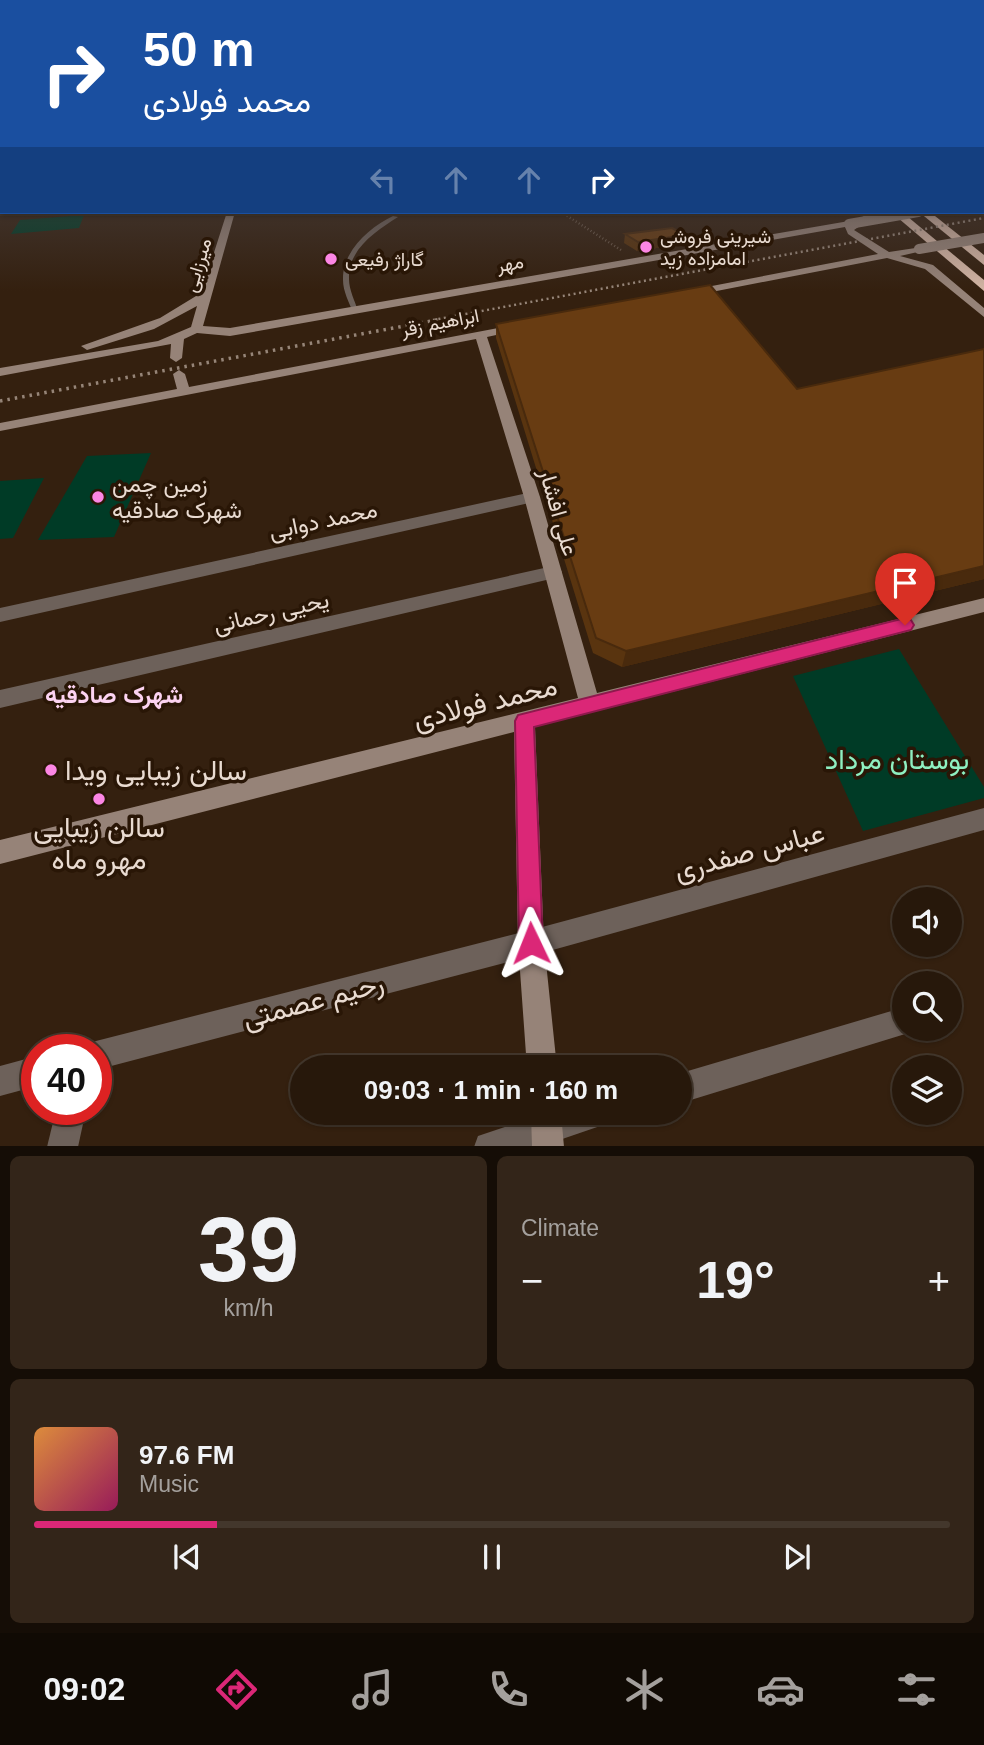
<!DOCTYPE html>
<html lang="en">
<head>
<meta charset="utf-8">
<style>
	body { margin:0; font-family:Arial,Vazirmatn,sans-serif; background:#332519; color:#f1f3f6; height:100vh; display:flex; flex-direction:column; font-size:26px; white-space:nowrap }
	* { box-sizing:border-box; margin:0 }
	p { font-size:23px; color:#a4a09d }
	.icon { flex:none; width:38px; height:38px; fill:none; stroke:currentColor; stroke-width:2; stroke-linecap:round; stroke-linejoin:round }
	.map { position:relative; height:1146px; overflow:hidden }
	.side { display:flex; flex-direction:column; gap:10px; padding:10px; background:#150d06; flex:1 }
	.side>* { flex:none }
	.top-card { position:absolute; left:0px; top:0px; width:985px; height:214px; box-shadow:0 2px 5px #0004,0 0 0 2px #43372c; background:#1a4fa0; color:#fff; overflow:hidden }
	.controls { position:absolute; left:892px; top:887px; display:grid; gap:14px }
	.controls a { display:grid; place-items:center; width:70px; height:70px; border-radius:50%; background:#27180b; box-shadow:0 2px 5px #0004,0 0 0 2px #43372c; font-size:35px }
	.speed { position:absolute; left:21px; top:1034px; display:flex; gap:14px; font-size:35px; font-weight:700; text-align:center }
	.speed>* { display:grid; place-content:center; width:91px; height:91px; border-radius:50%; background:#27180b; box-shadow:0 2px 5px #0004,0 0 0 2px #43372c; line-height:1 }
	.speed .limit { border:10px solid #d22; background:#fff; color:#111 }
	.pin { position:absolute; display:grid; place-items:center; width:60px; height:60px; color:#fff; margin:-72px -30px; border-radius:50% 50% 50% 0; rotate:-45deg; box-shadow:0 0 7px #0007 }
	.pin .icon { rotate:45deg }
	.me { position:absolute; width:77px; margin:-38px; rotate:358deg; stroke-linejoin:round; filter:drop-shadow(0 0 5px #0008) }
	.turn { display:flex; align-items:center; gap:24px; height:147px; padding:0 28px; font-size:32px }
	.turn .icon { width:91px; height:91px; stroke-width:2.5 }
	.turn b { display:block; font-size:49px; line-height:60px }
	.lanes { display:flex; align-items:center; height:66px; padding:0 28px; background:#0003; justify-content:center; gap:35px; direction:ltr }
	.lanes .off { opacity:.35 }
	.big { font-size:52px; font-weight:700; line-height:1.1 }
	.side .widget { flex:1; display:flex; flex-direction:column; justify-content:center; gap:10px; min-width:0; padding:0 24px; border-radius:10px; background:#332519 }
	.side .dial { align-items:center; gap:0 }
	.dial b { font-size:91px; line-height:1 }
	.song { display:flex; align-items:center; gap:21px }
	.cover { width:84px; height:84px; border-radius:10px; background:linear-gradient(135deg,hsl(30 70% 55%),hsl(330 70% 35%)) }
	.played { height:7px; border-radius:4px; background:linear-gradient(90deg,#db2777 20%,#43372c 20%) }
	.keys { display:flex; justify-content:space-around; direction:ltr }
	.heat { display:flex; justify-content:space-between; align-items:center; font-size:38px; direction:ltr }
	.side .tiles { flex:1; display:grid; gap:10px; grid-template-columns:1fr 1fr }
	.widget:last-child { grid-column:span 2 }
	.trip { position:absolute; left:290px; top:1055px; width:402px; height:70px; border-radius:35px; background:#27180b; box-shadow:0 2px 5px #0004,0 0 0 2px #43372c; font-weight:700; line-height:70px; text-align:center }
	.tab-bar { display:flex; height:112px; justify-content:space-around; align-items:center; background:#100a04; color:#a4a09d }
	.tab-bar .icon { width:49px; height:49px }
	.tab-bar .current { color:#db2777 }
	.tab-bar b { font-size:32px; color:#f1f3f6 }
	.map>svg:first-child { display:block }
	.green { fill:#003b26 }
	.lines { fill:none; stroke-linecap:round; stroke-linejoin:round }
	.path-far1 { stroke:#6c5a4b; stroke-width:2; stroke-dasharray:1 2.5; stroke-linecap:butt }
	.path { stroke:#6c5a4b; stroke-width:2.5; stroke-dasharray:1 2.5; stroke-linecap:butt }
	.lane { fill:#6d615a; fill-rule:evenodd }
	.street { fill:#6d615a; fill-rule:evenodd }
	.secondary { fill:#968378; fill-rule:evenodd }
	.highway { fill:#d3b5a4; fill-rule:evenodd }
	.rail-far1 { stroke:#968578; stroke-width:2.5; stroke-dasharray:2 3.5; stroke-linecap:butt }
	.rail { stroke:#968578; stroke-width:3.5; stroke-dasharray:2.5 5; stroke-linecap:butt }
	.path-bridge-far1 { stroke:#6c5a4b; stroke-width:2; stroke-dasharray:1 2.5; stroke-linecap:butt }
	.path-bridge { stroke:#6c5a4b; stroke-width:2.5; stroke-dasharray:1 2.5; stroke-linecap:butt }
	.secondary-bridge-far1 { stroke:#968378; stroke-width:8 }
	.secondary-bridge { stroke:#968378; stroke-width:10 }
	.wall { fill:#59340f }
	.shaded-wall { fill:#492a0d }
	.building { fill:#683c12; stroke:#492a0d; stroke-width:2 }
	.route { fill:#db2777; stroke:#8e194d; stroke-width:2 }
	.poi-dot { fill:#fc86e4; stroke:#291606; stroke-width:2.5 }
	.labels { text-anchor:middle; stroke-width:7; stroke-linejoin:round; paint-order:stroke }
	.far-poi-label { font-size:19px; fill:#e9dbd1; stroke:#291606; text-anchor:start }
	.far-street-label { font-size:19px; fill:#e9dbd1; stroke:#291606 }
	.poi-label { font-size:23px; fill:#e9dbd1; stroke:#291606; text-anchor:start }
	.street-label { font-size:23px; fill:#e9dbd1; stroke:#291606 }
	.neighbourhood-label { font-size:24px; font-weight:bold; fill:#fcd3f1; stroke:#291606 }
	.near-street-label { font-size:28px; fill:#e9dbd1; stroke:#291606 }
	.near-park-label { font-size:28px; fill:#8eefc1; stroke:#291606 }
	.near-poi-label { font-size:28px; fill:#e9dbd1; stroke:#291606; text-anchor:start }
</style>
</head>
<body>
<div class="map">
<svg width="984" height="1147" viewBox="0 0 984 1147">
	<rect width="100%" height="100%" fill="#34200f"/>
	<g class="green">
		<polygon points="84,215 79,228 11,234 20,220"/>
		<polygon points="151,453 114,537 38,540 87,456"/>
		<polygon points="44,478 13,538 0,539 0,481"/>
		<polygon points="899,649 984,787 984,798 863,831 793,676"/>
	</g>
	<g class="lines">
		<polyline class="path-far1" points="560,212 564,214"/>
		<polyline class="path" points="561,212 621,250"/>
		<path class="lane" d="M393 216 398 217C376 231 348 249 349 279 349 290 355 301 358 311L353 312C349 303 343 291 343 280 342 251 370 227 393 216Z"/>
		<g class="street">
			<polygon points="532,492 540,497 538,501 0,622 0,608"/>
			<polygon points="553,566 559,567 562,572 559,577 0,708 0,690"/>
			<polygon points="984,808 984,830 531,956 96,1070 96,1050 84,1050 86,1046 96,1041 531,930"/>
			<polygon points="905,1007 905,1029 916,1029 915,1031 681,1103 681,1073"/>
			<polygon points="37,1056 37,1086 0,1096 0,1066"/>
			<polygon points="56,1110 86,1110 78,1147 47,1147"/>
			<polygon points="547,1113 610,1113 606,1124 539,1147 474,1147 478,1136"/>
		</g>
		<g class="secondary">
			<polygon points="227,212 235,212 203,326 230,328 849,221 853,223 867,214 866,212 874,212 876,215 854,230 889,252 922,247 922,251 900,256 933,265 984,308 984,317 925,269 887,258 691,296 686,293 691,290 878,254 848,234 845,227 230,336 197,333 184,339 182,358 176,362 170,358 171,344 0,376 0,368 158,341 191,327 197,306 154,329 87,350 81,346 160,318 201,293"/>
			<polygon points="519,324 523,325 523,329 487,337 540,497 597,693 984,598 984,612 535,727 544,943 557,1068 527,1068 518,943 514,732 0,864 0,840 578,698 524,497 476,339 0,431 0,423 177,389 173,374 179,370 185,374 189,387"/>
			<polygon points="531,1113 561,1113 564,1147 532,1147"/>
		</g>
		<g class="highway">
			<polygon points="891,212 902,212 984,280 984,291"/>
			<polygon points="919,212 930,212 984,255 984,265"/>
		</g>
		<polyline class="rail-far1" points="433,320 984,218"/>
		<polyline class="rail" points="0,401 442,319"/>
		<polyline class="path-bridge-far1" points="978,212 982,214"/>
		<polyline class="path-bridge" points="979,212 984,215"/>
		<polyline class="secondary-bridge-far1" points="908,214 921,212"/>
		<g class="secondary-bridge">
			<polyline points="849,224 918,212"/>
			<polyline points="919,249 984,238"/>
		</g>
	</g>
	<g class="wall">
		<polygon points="625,234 683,244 637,251 624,243"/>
		<polygon points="496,324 797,389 984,349 984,579 622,667 593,653 496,338"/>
	</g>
	<g class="shaded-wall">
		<polygon points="685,235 683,244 637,251 638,242"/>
		<polygon points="984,566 984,579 622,667 626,651"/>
	</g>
	<g class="building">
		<polygon points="672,228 685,235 638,242 625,234"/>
		<polygon points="710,285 797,389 984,349 984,566 626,651 596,638 496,324"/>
	</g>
	<linearGradient id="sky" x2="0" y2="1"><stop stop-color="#1d1208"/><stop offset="0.45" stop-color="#4a4242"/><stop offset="1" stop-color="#4a4242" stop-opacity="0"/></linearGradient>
	<rect width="984" height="291" fill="url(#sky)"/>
	<polygon class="route" points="905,618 911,620 914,625 911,630 534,727 543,943 539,952 531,955 522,952 519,943 515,721 518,715"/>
	<g class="poi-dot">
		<circle cx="646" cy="247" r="7"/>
		<circle cx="331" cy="259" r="7"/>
		<circle cx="98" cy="497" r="7"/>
		<circle cx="51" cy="770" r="7"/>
		<circle cx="99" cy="799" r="7"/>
	</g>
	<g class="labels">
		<g class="far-poi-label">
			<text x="660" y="243">شیرینی فروشی<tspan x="660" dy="22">امامزاده زید</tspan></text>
			<text x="345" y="266">گاراژ رفیعی</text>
		</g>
		<g class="far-street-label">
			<text transform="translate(510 263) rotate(-10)" y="7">مهر</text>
			<text transform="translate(197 265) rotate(-73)" y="7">میرزایی</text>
			<text transform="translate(440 322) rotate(-11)" y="7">ابراهیم زقر</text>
		</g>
		<g class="poi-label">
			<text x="112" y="492">زمین چمن<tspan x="112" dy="26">شهرک صادقیه</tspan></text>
		</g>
		<g class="street-label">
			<text transform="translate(559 512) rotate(74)" y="8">علی افشار</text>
			<text transform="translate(323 520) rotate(-12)" y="8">محمد دوابی</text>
			<text transform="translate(271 612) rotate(-13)" y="8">یحیی رحمانی</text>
		</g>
		<g class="neighbourhood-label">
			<text x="114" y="703">شهرک صادقیه</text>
		</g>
		<g class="near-street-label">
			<text transform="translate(485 702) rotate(-14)" y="10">محمد فولادی</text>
			<text transform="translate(749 851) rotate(-15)" y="10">عباس صفدری</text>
			<text transform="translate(313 1000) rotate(-15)" y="10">رحیم عصمتی</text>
		</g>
		<g class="near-park-label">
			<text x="897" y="769">بوستان مرداد</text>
		</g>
		<g class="near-poi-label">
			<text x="65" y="780">سالن زیبایی ویدا</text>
			<text x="99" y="837" text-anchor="middle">سالن زیبایی<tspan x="99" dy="32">مهرو ماه</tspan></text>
		</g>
	</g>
</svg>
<div class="controls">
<a><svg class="icon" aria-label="sound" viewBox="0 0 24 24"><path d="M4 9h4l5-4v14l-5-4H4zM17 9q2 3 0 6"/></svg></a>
<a><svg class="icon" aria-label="search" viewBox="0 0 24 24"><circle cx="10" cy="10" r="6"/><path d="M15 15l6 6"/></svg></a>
<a><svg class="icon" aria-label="layers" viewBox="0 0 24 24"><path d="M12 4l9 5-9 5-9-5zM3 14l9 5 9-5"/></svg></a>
</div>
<div class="speed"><div class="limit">40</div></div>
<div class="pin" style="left:905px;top:625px;background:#d93025"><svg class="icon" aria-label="arrive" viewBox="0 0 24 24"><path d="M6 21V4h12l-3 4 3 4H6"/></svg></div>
<svg class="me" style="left:531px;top:943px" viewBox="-20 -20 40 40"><path d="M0-17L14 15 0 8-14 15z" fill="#db2777" stroke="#fff" stroke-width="4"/></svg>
<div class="trip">09:03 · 1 min · 160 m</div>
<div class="top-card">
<div class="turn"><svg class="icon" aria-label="right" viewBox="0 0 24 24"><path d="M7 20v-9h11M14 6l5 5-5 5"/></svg><div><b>50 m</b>محمد فولادی</div></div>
<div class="lanes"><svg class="icon off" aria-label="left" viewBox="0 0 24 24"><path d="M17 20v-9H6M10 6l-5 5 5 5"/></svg><svg class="icon off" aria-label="ahead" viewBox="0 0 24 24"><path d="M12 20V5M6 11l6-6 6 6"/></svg><svg class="icon off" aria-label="ahead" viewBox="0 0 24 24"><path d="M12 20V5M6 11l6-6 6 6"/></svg><svg class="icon" aria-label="right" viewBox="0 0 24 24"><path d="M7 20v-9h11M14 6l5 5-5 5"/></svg></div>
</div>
</div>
<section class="side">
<div class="tiles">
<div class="widget dial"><b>39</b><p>km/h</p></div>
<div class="widget"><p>Climate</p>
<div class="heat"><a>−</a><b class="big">19°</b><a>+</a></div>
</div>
<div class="widget">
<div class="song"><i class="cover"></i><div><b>97.6 FM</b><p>Music</p></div></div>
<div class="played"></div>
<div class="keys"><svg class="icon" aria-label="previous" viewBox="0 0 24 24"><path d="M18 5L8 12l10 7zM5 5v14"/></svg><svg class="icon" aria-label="pause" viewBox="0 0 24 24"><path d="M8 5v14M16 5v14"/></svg><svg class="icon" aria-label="next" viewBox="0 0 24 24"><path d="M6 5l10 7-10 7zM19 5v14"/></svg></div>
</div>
</div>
</section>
<nav class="tab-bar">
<b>09:02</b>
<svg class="icon current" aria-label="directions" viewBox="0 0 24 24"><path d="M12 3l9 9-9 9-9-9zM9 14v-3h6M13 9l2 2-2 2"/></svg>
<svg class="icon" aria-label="music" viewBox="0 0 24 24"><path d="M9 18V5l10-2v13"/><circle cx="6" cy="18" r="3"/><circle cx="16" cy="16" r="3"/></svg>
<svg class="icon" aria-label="phone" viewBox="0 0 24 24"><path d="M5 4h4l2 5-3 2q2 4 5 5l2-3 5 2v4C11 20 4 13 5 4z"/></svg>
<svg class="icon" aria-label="climate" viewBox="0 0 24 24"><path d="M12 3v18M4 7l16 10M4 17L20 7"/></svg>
<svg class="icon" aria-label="car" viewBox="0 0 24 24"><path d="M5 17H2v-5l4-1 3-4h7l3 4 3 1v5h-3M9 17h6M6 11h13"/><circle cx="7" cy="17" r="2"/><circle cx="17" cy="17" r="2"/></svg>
<svg class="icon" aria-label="filters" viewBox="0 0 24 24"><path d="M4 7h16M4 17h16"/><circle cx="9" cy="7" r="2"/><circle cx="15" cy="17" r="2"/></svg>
</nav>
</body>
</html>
